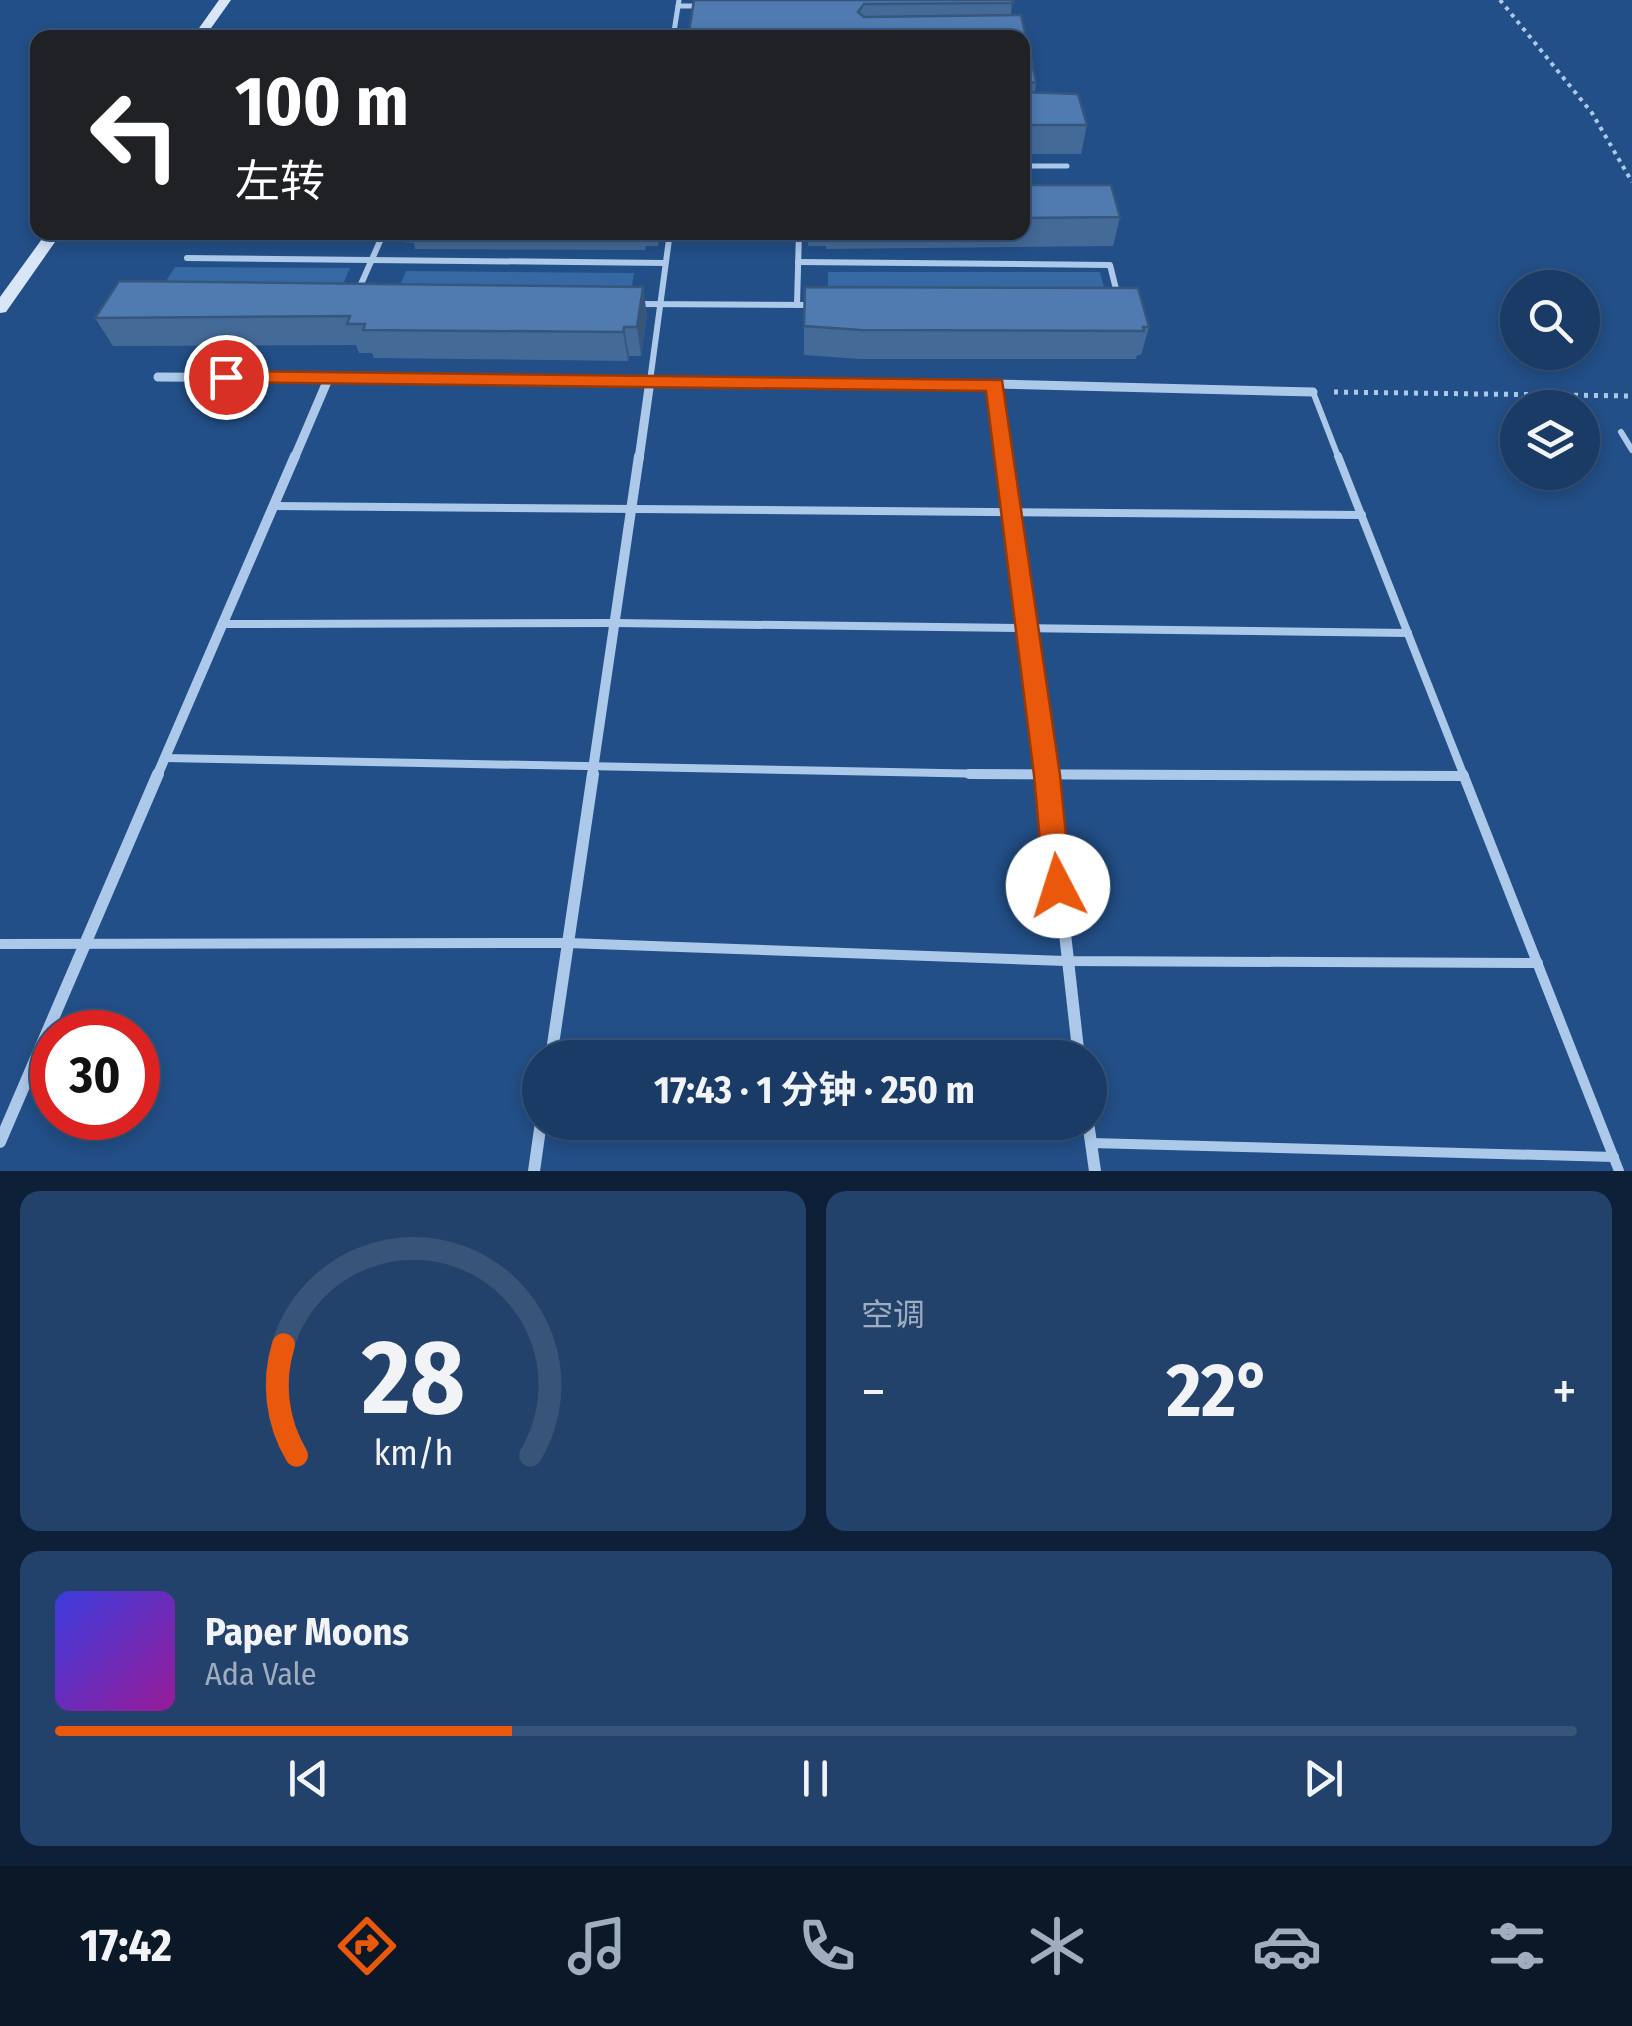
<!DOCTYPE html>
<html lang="zh">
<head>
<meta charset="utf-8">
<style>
	body { margin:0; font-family:"Fira Sans Condensed","Noto Sans SC",sans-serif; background:#23426b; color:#f1f3f6; height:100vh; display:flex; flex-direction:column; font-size:38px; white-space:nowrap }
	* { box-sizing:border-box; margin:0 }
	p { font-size:32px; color:#9fadbf }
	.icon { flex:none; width:55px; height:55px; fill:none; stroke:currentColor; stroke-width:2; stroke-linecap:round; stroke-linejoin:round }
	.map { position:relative; height:1171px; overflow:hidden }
	.sheet { display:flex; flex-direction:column; gap:20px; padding:20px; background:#0e2038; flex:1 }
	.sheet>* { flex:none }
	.hud { position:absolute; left:30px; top:30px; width:1000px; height:210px; border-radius:20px; box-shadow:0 5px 15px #0003,0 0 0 2px #385579; background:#202124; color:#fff; overflow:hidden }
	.fabs { position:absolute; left:1500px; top:270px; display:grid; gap:20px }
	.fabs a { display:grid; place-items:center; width:100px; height:100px; border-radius:50%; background:#1a3b65; box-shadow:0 5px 15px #0003,0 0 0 2px #385579; font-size:50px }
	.speed { position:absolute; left:30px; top:1010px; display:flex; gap:20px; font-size:50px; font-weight:700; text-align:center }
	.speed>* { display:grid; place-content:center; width:130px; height:130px; border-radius:50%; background:#1a3b65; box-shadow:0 5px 15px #0003,0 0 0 2px #385579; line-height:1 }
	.speed .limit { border:15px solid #d22; background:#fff; color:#111 }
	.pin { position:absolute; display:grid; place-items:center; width:85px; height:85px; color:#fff; margin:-42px; border:5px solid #fff; border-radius:50%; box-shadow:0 2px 10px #0007 }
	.me { position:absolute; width:110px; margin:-55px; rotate:355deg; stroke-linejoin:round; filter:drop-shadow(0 0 8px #0008) }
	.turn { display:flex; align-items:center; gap:35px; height:210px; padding:0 40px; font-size:45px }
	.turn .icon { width:130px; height:130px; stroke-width:2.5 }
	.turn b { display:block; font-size:70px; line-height:85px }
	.big { font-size:75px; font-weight:700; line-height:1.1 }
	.sheet .widget { flex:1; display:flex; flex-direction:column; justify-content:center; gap:15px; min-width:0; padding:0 35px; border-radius:20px; background:#23426b }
	.sheet .dial { align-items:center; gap:0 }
	.dial svg { height:260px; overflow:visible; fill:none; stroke:#385579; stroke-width:7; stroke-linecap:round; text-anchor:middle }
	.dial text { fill:#f1f3f6; stroke:none }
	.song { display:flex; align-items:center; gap:30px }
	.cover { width:120px; height:120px; border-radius:15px; background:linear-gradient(135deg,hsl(240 70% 55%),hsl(300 70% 35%)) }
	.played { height:10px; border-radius:5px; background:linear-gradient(90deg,#ea580c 30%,#385579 30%) }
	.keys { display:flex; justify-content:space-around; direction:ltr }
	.heat { display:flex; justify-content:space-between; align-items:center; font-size:55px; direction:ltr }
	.sheet .tiles { flex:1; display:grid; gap:20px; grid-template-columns:1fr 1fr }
	.widget:last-child { grid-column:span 2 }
	.trip { position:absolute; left:522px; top:1040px; width:585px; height:100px; border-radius:50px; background:#1a3b65; box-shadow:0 5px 15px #0003,0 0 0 2px #385579; font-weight:700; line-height:100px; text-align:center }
	.tab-bar { display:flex; height:160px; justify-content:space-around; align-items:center; background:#0a1828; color:#9fadbf }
	.tab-bar .icon { width:70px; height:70px }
	.tab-bar .current { color:#ea580c }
	.tab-bar b { font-size:45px; color:#f1f3f6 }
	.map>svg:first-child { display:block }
	.green { fill:#3669a4 }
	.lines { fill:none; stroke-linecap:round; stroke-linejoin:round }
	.path-far1 { stroke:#adc9ea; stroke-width:4; stroke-dasharray:4 5; stroke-linecap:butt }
	.path { stroke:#adc9ea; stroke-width:5; stroke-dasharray:4 6; stroke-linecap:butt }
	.lane-far3 { stroke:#adc9ea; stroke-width:5 }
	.lane-far2 { stroke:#adc9ea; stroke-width:6 }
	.lane-far1 { stroke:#adc9ea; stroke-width:8 }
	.lane { stroke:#adc9ea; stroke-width:10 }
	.street-far2 { stroke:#adc9ea; stroke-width:9 }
	.street-far1 { stroke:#adc9ea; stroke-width:10 }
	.street { stroke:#adc9ea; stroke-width:12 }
	.secondary { fill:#d8e6f8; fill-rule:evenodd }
	.wall { fill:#446a98 }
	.shaded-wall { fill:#37567c }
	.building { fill:#4f7bb1; stroke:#37567c; stroke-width:2.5 }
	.route { fill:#ea580c; stroke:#983908; stroke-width:2.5 }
</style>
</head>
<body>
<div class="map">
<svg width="1632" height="1171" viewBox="0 0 1632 1171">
	<rect width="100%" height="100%" fill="#224f87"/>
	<g class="green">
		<polygon points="175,267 350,268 338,296 158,294"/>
		<polygon points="406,271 634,273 630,298 395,297"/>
		<polygon points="828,272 1100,272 1107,299 828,299"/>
	</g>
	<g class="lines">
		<polyline class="path-far1" points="1500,0 1592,113 1632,182"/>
		<polyline class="path" points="1334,392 1632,396"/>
		<g class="lane-far3">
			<polyline points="678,6 699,6"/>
			<polyline points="673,38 679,0"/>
			<polyline points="1022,166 1067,166"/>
		</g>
		<g class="lane-far2">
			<polyline points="187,258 665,263"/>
			<polyline points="798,262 1110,265 1118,297"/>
			<polyline points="358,291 384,232"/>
			<polyline points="639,304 815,305"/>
			<polyline points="797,305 799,232"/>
			<polyline points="650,381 670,232"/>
			<polyline points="1313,392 1339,459"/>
			<polyline points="1621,432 1632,450"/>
		</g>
		<g class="lane-far1">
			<polyline points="1338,456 1464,776"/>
			<polyline points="274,506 1362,515"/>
			<polyline points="222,624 614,623 1408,633"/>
			<polyline points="165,758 1047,775 1464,776"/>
		</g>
		<g class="lane">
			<polyline points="969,774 1464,776"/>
			<polyline points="1463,774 1619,1171"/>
			<polyline points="0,944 568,943 1065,961 1538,963"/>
			<polyline points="1091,1143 1614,1157"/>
		</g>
		<g class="street-far2">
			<polyline points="158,377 995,384 1313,392"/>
			<polyline points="995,384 1005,459"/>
			<polyline points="294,459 329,377"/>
			<polyline points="639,459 650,381"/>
		</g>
		<g class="street-far1">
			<polyline points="1005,456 1047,776"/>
			<polyline points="157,776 295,456"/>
			<polyline points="592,776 639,456"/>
		</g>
		<g class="street">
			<polyline points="1047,774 1079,1058"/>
			<polyline points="551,1058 593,774"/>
			<polyline points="1088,1122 1095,1171"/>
			<polyline points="0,1142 158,774"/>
			<polyline points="534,1171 541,1122"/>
		</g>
		<g class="secondary">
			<polygon points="219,0 231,0 204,38 192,38"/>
			<polygon points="47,232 62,232 6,312 0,313 0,297"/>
		</g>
	</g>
	<g class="wall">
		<polygon points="694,0 1012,0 1011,15 1021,15 1027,41 1025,51 1030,53 1036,82 1035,93 1078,94 1087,125 1081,154 1022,154 1022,38 688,38"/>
		<polygon points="1022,185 1120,217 1113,246 826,249 826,246 808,246 808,232 1022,232"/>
		<polygon points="183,232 379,232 372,241 187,241"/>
		<polygon points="384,232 660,232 658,246 646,246 645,250 415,249 414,243 387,241"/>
		<polygon points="647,315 641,356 629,356 628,361 374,358 372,353 359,353 356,345 113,346 95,318"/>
		<polygon points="804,326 1149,327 1141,355 1137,355 1136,359 860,359 804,355"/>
	</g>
	<g class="shaded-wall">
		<polygon points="369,232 379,232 372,241"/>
		<polygon points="643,287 647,315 641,356 637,327"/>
		<polygon points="624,327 629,356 628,361 623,332"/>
	</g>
	<g class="building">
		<polygon points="694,0 1012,0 1013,3 864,4 858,12 864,17 1021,15 1027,41 1022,45 1022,38 688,38"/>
		<polygon points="1022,49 1030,53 1036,82 1022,84"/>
		<polygon points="1022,92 1078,94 1087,125 1022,125"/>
		<polygon points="1022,185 1111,185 1120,217 1022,218"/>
		<polygon points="119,281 643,287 637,327 624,327 623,332 363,330 365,324 347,324 350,316 95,318"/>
		<polygon points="805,287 1138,288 1149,327 1143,327 1144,331 861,330 804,326"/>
	</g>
	<polygon class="route" points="226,371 1002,380 1060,775 1071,886 1067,896 1058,900 1048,896 1044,886 1034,775 986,391 219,382 219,373"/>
</svg>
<div class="fabs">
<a><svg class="icon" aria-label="search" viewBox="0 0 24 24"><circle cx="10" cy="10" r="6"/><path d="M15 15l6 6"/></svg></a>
<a><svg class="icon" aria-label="layers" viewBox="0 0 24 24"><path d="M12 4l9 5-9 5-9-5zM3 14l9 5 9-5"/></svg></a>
</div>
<div class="speed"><div class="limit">30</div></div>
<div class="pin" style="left:226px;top:377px;background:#d93025"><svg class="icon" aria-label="arrive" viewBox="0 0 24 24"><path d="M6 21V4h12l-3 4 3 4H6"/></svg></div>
<svg class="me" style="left:1058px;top:886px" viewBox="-20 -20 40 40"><circle r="19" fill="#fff"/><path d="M0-13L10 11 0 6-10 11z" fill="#ea580c"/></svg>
<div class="trip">17:43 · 1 分钟 · 250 m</div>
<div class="hud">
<div class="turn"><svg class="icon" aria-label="left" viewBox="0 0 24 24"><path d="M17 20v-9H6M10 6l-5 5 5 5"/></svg><div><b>100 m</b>左转</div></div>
</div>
</div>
<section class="sheet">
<div class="tiles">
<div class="widget dial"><svg viewBox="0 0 100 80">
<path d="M14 69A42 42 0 1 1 86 69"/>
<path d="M14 69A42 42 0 0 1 10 35" stroke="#ea580c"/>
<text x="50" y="56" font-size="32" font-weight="700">28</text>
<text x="50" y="72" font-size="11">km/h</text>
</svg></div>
<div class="widget"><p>空调</p>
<div class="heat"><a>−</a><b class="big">22°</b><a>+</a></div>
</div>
<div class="widget">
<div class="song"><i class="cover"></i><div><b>Paper Moons</b><p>Ada Vale</p></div></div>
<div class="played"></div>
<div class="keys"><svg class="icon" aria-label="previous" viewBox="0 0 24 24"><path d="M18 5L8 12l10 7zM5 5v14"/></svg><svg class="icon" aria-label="pause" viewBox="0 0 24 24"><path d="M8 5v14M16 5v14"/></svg><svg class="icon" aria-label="next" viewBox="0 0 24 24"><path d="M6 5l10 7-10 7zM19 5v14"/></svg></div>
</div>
</div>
</section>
<nav class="tab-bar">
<b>17:42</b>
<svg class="icon current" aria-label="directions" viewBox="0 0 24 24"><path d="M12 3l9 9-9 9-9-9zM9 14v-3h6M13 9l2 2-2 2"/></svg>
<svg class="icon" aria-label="music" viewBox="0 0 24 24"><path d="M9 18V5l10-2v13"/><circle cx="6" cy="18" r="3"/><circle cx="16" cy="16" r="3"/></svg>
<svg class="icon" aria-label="phone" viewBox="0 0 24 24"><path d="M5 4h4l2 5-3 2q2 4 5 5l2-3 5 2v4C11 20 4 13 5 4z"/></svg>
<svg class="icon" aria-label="climate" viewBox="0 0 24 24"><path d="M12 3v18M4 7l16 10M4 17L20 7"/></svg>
<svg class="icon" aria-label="car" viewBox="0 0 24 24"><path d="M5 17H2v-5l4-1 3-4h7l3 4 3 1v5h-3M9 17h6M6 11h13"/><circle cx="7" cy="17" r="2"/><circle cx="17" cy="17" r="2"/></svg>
<svg class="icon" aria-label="filters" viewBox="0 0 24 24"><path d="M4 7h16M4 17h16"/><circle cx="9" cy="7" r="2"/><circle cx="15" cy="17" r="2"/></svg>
</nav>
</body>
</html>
